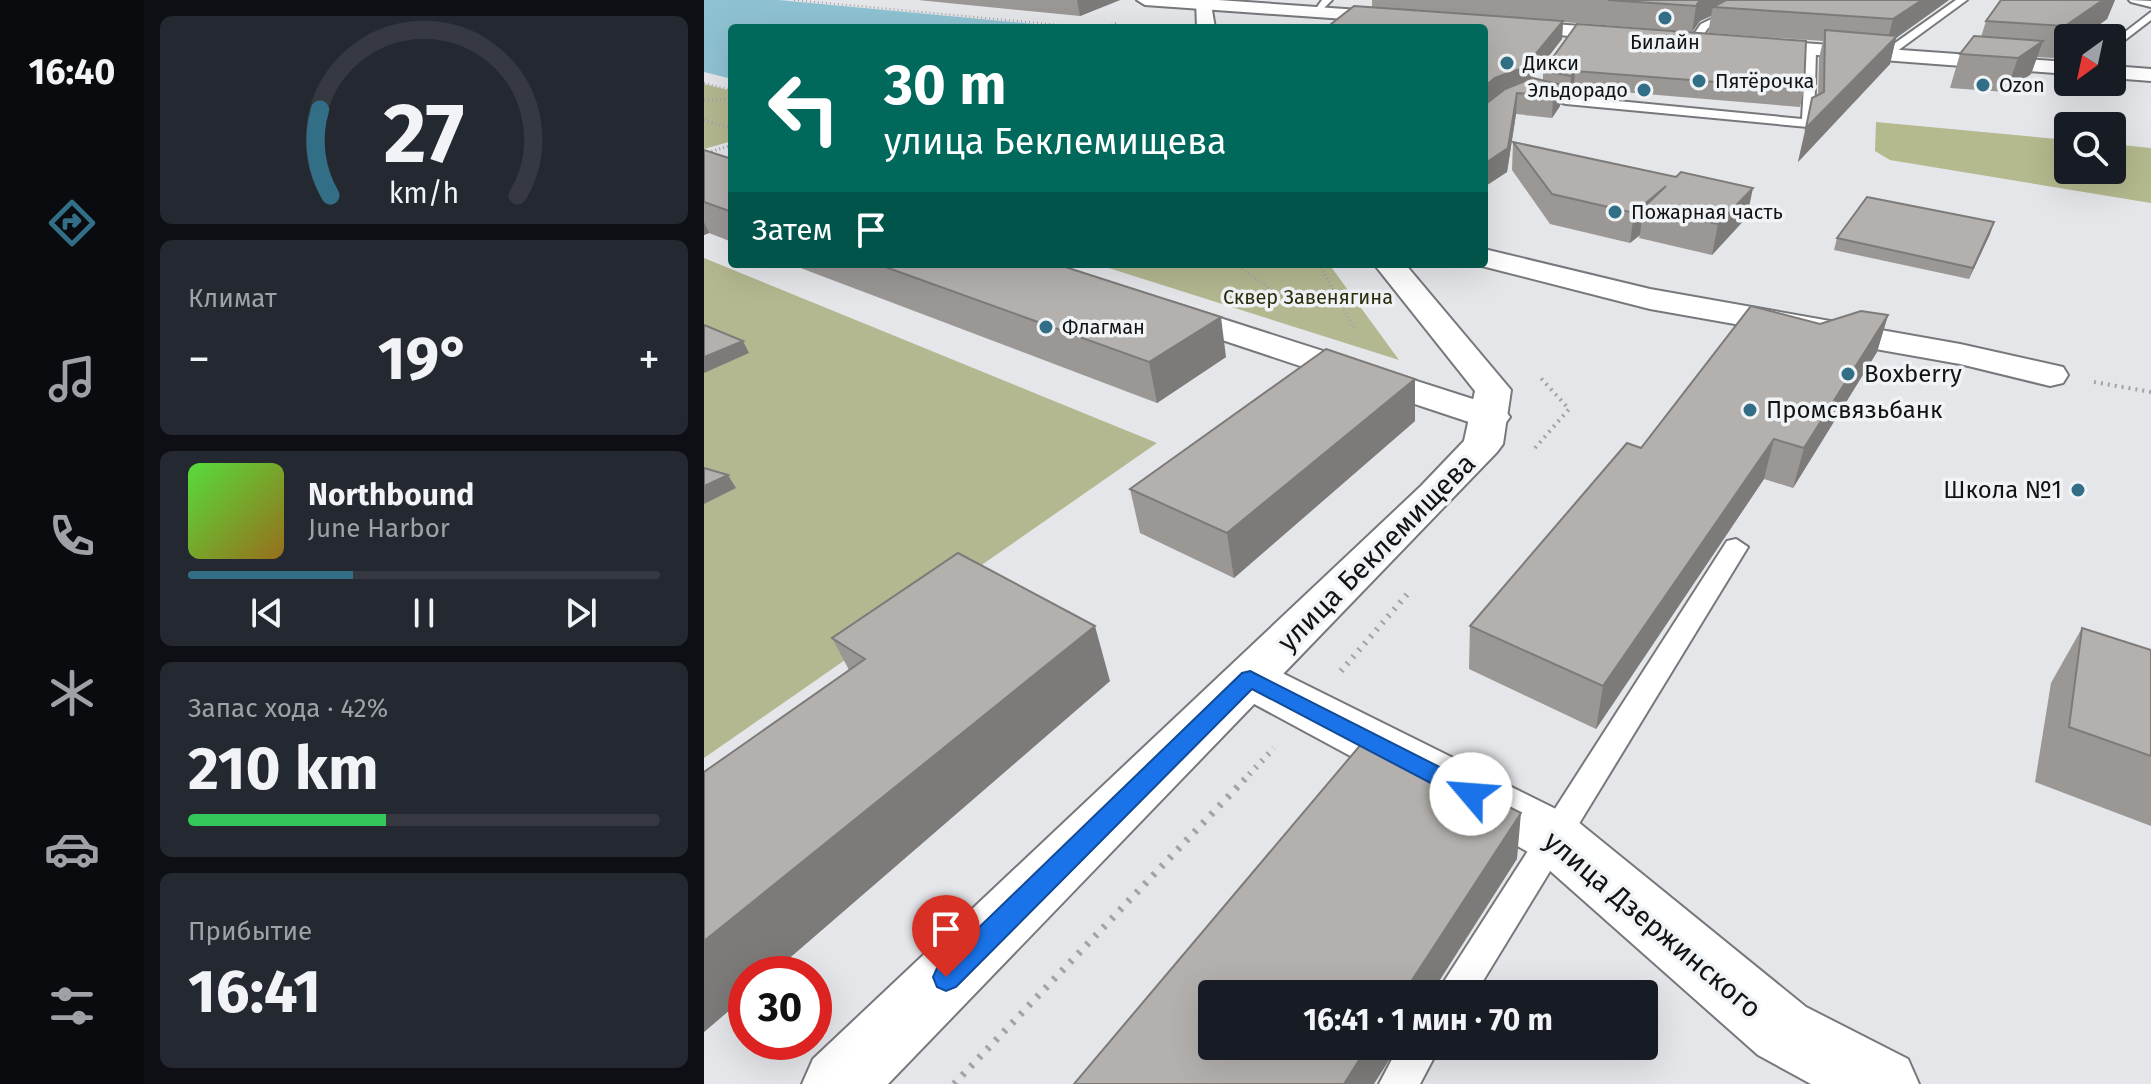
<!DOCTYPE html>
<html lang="ru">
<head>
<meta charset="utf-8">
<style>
	body { margin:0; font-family:"Fira Sans",sans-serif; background:#242831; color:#f1f3f6; height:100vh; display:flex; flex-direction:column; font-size:30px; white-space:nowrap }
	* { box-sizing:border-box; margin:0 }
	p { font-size:26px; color:#9ea1a6 }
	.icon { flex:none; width:44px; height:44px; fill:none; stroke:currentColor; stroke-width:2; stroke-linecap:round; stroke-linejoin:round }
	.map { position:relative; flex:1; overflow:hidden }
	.sheet { display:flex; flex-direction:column; gap:16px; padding:16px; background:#0d0f14; width:560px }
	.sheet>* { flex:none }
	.top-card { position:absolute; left:24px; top:24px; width:760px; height:244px; border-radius:8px; box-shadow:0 8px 32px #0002; background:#00695c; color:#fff; overflow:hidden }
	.needle { width:52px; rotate:213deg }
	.tools { position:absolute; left:1350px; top:24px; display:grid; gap:16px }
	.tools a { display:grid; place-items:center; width:72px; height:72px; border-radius:8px; background:#171b24; box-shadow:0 8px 32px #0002; font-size:40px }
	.speed { position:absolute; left:24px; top:956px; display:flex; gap:16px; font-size:40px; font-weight:700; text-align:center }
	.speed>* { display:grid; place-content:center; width:104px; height:104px; border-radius:50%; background:#171b24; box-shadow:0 8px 32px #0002; line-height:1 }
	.speed .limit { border:12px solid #d22; background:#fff; color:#111 }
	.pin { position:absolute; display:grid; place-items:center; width:68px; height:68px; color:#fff; margin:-82px -34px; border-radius:50% 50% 50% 0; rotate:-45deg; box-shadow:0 0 8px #0007 }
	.pin .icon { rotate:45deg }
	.me { position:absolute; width:88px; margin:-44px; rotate:297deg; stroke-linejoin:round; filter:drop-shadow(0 0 6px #0008) }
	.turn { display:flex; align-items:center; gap:28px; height:168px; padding:0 24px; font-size:36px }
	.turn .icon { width:104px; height:104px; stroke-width:2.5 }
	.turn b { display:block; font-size:56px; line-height:68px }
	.then { display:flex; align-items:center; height:76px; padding:0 24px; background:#0003; gap:16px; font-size:30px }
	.big { font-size:60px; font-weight:700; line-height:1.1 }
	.sheet .card { flex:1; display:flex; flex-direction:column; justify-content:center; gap:12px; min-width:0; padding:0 28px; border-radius:12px; background:#242831 }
	.sheet .dial { align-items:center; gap:0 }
	.dial svg { height:208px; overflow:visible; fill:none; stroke:#363941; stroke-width:7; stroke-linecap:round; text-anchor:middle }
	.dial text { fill:#f1f3f6; stroke:none }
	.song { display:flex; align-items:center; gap:24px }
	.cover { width:96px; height:96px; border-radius:12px; background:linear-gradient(135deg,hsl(110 70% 55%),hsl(40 70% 35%)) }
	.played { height:8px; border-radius:4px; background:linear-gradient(90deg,#326f86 35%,#363941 35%) }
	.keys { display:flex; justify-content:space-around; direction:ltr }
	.heat { display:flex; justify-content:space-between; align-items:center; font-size:44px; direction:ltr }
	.charge { height:12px; border-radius:6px; background:linear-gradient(90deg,#34c759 42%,#363941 0) }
	.trip { position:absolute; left:494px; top:980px; width:460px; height:80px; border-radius:8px; background:#171b24; box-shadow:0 8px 32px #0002; font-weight:700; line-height:80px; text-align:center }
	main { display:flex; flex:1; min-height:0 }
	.menu { display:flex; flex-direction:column; width:144px; justify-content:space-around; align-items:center; background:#090b0e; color:#9ea1a6 }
	.menu .icon { width:56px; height:56px }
	.menu .selected { color:#326f86 }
	.menu b { font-size:36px; color:#f1f3f6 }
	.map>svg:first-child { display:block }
	.green { fill:#b4b890 }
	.forest { fill:#b5b98e }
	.water { fill:#8ec2d2 }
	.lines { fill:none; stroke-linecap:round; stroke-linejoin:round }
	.service-casing { stroke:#76787b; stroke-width:4 }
	.minor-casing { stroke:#76787b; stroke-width:4 }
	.secondary-casing { stroke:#76787b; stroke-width:4 }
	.path-far4 { stroke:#a1a3a6; stroke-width:2; stroke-dasharray:1 3; stroke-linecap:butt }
	.path-far3 { stroke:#a1a3a6; stroke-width:3; stroke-dasharray:1 3; stroke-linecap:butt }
	.path-far2 { stroke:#a1a3a6; stroke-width:4; stroke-dasharray:2 5; stroke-linecap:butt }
	.path-far1 { stroke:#a1a3a6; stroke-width:6; stroke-dasharray:2 7; stroke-linecap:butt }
	.path { stroke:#a1a3a6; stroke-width:7; stroke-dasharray:3 9; stroke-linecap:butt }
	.service { fill:#fff; fill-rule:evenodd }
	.minor { fill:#fff; fill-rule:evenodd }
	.secondary { fill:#fff; fill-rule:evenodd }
	.wall { fill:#9a9795 }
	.shaded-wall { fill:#7d7b79 }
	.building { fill:#b3b0ad; stroke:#7d7b79; stroke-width:2 }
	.route { fill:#1a73e8; stroke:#114b97; stroke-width:2 }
	.poi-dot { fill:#326f86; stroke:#f1f4f7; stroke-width:3 }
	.labels { text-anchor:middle; stroke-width:7; stroke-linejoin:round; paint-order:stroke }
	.far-poi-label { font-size:20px; fill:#121314; stroke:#f1f4f7; text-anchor:start }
	.far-park-label { font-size:20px; fill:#2c2f0b; stroke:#f1f4f7 }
	.poi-label { font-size:24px; fill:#121314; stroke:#f1f4f7; text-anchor:start }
	.near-street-label { font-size:28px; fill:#121314; stroke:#f1f4f7 }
</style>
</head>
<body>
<main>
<nav class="menu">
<b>16:40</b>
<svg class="icon selected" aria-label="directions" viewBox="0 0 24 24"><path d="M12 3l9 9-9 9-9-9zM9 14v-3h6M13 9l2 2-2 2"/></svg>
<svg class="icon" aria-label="music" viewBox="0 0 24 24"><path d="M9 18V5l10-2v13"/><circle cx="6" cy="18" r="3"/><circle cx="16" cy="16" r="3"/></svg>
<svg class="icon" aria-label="phone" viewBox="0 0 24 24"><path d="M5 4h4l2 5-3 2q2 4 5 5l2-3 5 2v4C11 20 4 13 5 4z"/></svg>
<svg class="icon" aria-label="climate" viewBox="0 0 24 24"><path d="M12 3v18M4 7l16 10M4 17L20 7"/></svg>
<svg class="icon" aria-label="car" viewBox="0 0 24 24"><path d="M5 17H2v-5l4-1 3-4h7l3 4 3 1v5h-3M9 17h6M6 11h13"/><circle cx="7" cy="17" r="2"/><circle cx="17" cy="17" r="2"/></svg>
<svg class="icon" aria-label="filters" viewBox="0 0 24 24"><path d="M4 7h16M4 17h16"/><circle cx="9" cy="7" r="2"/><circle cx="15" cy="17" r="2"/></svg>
</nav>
<section class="sheet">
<div class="card dial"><svg viewBox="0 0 100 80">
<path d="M14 69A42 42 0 1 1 86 69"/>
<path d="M14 69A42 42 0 0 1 10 36" stroke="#326f86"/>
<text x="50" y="56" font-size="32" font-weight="700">27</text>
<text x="50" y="72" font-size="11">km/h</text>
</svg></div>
<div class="card"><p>Климат</p>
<div class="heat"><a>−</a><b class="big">19°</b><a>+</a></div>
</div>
<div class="card">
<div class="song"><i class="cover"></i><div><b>Northbound</b><p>June Harbor</p></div></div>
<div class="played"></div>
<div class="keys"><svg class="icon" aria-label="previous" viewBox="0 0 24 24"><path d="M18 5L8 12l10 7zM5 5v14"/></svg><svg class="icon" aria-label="pause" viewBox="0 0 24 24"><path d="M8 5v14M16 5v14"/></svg><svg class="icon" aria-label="next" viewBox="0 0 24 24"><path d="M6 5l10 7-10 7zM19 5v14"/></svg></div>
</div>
<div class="card"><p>Запас хода · 42%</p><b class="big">210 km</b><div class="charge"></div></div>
<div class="card"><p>Прибытие</p><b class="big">16:41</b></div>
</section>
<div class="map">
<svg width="1447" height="1084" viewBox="0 0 1447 1084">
	<rect width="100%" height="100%" fill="#e4e6ea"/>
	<g class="green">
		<polygon points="0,84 28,91 28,141 0,149"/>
		<polygon points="0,258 453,443 0,758"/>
		<polygon points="392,264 625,264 695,360"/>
	</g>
	<polygon class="forest" points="1172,122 1364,140 1364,170 1408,170 1408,144 1447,148 1447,203 1186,160 1171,151"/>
	<polygon class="water" points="0,0 75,0 374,28 28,28 28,79 0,72"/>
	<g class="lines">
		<defs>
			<g id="service">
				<polygon points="618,0 628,0 615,13 609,13"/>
				<polygon points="1047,0 1059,0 1004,28 994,43 985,41 997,24"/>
				<polygon points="1252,0 1263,0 1185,57 1177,57 1177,53"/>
				<polygon points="1425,0 1447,1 1447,7 1427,2"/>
				<polygon points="1447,12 1447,20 1408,50 1408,42"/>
				<polygon points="1107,47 1112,50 1110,123 1104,127 862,104 820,92 826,89 862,96 1098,119 1102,50"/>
				<polygon points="1032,539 1044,547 771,994 732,994 1023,541"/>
				<polygon points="695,1046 736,1046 716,1084 675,1084"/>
			</g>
			<g id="minor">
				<polygon points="433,0 514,0 698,13 707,18 698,23 441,5"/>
				<polygon points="798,20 929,30 938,36 929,42 792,29 792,21"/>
				<polygon points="1041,39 1364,62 1364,74 1034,49 1034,41"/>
				<polygon points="1408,66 1447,69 1447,81 1408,78"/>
				<polygon points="780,249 946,289 1256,344 1359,367 1364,375 1359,383 1346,386 1256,364 946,309 770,264 780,264"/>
				<polygon points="463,301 800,409 806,417 800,425 787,428 774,425 452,318 447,311 452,304"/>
				<polygon points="546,660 564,666 868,817 1102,1007 1204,1059 1215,1084 1107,1084 1054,1055 826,853 528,692 521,679 528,666"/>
			</g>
			<g id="secondary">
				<polygon points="492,0 510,0 507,4 511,28 493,28"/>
				<polygon points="670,264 701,264 807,390 799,444 793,452 184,1084 98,1084 109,1059 717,486 760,441 771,391"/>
			</g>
		</defs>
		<use href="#service" class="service-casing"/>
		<use href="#minor" class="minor-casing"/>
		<use href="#secondary" class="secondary-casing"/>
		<g class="path-far4">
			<polyline points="90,0 388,28"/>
			<polyline points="400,28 414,22"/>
			<polyline points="0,83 28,90"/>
		</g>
		<g class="path-far3">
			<polyline points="0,100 28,99"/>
			<polyline points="0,120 28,129"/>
			<polyline points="0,154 28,145"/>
			<polyline points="531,264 592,307"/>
			<polyline points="615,264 651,330"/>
		</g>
		<g class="path-far2">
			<polyline points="1390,382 1447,392"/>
			<polyline points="831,448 865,409 834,375"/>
		</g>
		<g class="path-far1">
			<polyline points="637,671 706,591"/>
			<polyline points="539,781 570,748"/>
		</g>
		<polyline class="path" points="250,1084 541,779"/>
		<use href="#service" class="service"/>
		<use href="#minor" class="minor"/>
		<use href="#secondary" class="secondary"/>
	</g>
	<g class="wall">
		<polygon points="214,0 416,0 376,16"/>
		<polygon points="668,0 1245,0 1192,38 1186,64 1094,162 1108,98 1114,95 1115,58 1119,41 1004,33 1007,16 996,21 988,32 859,22 858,39 827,79 839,80 839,71 873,24 1100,89 1096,107 870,88 866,93 858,92 856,106 848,118 812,114 803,172 780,187 780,28 668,7"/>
		<polygon points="1297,0 1411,0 1403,19 1350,58 1333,57 1327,74 1302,92 1246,88 1256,54 1277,37 1282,21"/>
		<polygon points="809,142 1043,217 1008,255 935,238 936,235 926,243 846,224 808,170"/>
		<polygon points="0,150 28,159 28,242 5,233 0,235"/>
		<polygon points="1286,234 1265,279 1130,250 1133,238"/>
		<polygon points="86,264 352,264 522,357 453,403"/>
		<polygon points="1184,315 1173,352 1089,488 1060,479 892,729 765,669 766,626 937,448 1116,324"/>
		<polygon points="711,421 530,578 436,533 426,489"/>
		<polygon points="1378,628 1447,650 1447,826 1331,782 1347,683"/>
		<polygon points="128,638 406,681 67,974 42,974 42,996 0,1032 145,670"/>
	</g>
	<g class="shaded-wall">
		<polygon points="373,0 416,0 376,16"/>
		<polygon points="996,0 1040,0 1009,7 1007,16 996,21 988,32 992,6"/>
		<polygon points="1218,0 1245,0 1192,38 1186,64 1094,162 1102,128 1182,46 1189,19"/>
		<polygon points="1399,0 1411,0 1403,19 1377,38 1364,38 1364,48 1350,58 1361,26"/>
		<polygon points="859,21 858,39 820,88 780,108 780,87"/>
		<polygon points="1339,41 1327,74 1302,92 1314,58"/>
		<polygon points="871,71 870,88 866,93 867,76"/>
		<polygon points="858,85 856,106 848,118 849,96"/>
		<polygon points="813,93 812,114 803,172 780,187 780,164"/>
		<polygon points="962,186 939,208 936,235 926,243 930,213"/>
		<polygon points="1049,188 1043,217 1008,255 1014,224"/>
		<polygon points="0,222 5,233 0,235"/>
		<polygon points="1290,222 1286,234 1265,279 1269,268"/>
		<polygon points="1184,315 1173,352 1089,488 1100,448"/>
		<polygon points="517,317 522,357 453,403 445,362"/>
		<polygon points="39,341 45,353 0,373 0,357"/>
		<polygon points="711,379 711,421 530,578 523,533"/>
		<polygon points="1070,439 1060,479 892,729 899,686"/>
		<polygon points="24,475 32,488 0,504 0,486"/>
		<polygon points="391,626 406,681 67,974 42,974 42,996 0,1032 0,941"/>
		<polygon points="817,813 813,859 727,994 699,994"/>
		<polygon points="664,1046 694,1046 670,1084 640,1084"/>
	</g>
	<g class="building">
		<polygon points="904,0 996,0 992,6"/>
		<polygon points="1022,0 1218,0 1189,19 1009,7"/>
		<polygon points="1297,0 1399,0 1361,26 1282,21"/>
		<polygon points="650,6 859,21 821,67 791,78 780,87 780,28 622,28"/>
		<polygon points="873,24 1102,41 1100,89 871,71 867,76 839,71"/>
		<polygon points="1121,30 1193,36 1102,128 1108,98 1120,92"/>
		<polygon points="1270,36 1339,41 1314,58 1256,54"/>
		<polygon points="829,78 858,85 849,96 813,93 804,148 780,164 780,101 783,103 801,89"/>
		<polygon points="809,142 972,177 977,172 1049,188 1014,224 939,208 962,186 930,213 848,194"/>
		<polygon points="0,150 28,159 28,212 0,202"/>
		<polygon points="1163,197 1290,222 1269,268 1133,238"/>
		<polygon points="173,264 352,264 517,317 445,362"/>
		<polygon points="1047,306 1116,324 1157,311 1184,315 1100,448 1070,439 899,686 766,626 923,443 937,448"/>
		<polygon points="0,325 39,341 0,357"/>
		<polygon points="622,349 711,379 523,533 426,489"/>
		<polygon points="0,468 24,475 0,486"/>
		<polygon points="254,553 391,626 0,941 0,772 161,659 128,638"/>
		<polygon points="1378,628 1447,650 1447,756 1365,727"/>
		<polygon points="664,736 817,813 699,994 508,994 508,1046 664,1046 640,1084 370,1084"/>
	</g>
	<polygon class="route" points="546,671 775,787 779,794 775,800 767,803 759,800 548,689 252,987 242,991 233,987 229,977 233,968 538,673"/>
	<g class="poi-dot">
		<circle cx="961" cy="18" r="8"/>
		<circle cx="803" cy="63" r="8"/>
		<circle cx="995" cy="81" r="8"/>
		<circle cx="1279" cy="85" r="8"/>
		<circle cx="940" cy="90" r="8"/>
		<circle cx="911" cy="212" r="8"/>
		<circle cx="342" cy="327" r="8"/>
		<circle cx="1144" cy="374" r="8"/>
		<circle cx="1046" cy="410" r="8"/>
		<circle cx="1374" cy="490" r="8"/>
	</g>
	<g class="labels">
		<g class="far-poi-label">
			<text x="961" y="49" text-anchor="middle">Билайн</text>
			<text x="819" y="70">Дикси</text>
			<text x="1011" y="88">Пятёрочка</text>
			<text x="1295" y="92">Ozon</text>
			<text x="924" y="97" text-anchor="end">Эльдорадо</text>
			<text x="927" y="219">Пожарная часть</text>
			<text x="358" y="334">Флагман</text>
		</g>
		<g class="far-park-label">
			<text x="604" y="304">Сквер Завенягина</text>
		</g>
		<g class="poi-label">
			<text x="1160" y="382">Boxberry</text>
			<text x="1062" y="418">Промсвязьбанк</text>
			<text x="1358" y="498" text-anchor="end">Школа №1</text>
		</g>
		<g class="near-street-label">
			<text transform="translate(672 552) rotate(-45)" y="10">улица Беклемищева</text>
			<text transform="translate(949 924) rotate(40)" y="10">улица Дзержинского</text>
		</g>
	</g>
</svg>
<div class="tools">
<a><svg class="needle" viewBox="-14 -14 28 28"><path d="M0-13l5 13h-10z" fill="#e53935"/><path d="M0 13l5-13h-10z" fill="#9ea1a6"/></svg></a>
<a><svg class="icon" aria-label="search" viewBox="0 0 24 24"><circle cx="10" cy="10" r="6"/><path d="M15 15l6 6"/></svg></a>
</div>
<div class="speed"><div class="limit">30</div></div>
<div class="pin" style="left:242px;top:977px;background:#d93025"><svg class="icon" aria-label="arrive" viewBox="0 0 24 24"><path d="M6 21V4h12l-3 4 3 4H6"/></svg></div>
<svg class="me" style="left:767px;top:794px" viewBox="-20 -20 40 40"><circle r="19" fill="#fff"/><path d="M0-13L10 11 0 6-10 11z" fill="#1a73e8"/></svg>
<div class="trip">16:41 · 1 мин · 70 m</div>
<div class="top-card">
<div class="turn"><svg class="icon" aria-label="left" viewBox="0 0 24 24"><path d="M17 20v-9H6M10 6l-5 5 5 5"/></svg><div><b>30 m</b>улица Беклемищева</div></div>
<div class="then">Затем<svg class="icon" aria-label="arrive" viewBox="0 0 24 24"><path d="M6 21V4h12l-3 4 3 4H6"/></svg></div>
</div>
</div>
</main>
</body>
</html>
